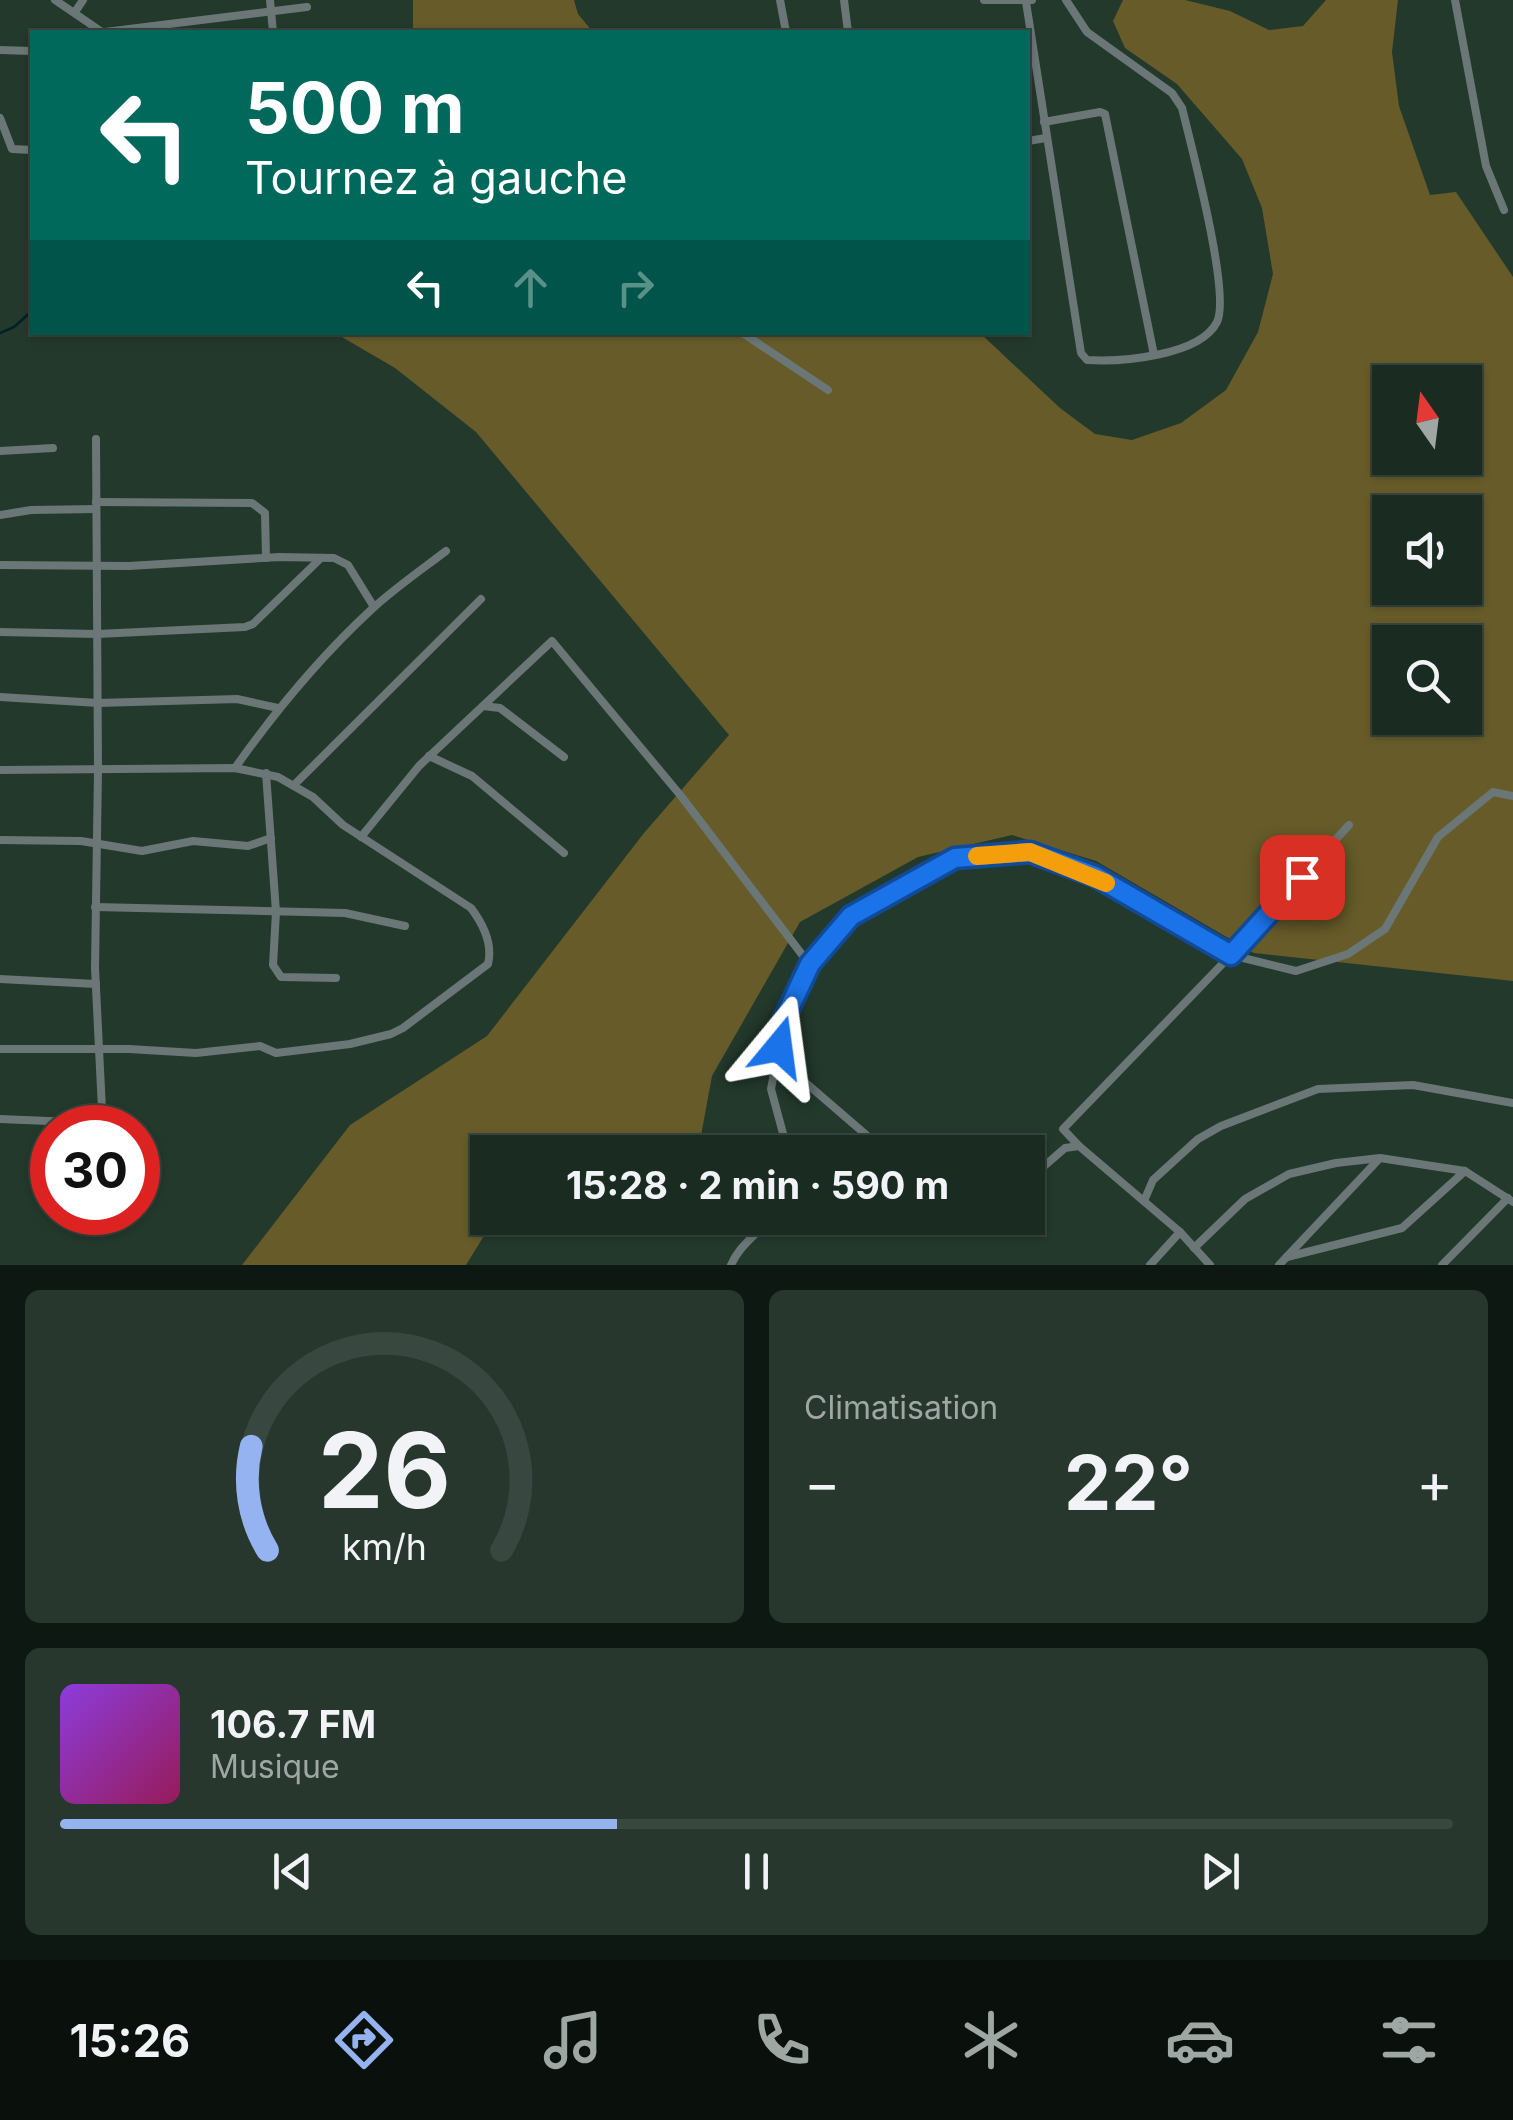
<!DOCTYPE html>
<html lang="fr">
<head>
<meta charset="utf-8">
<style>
	body { margin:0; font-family:Inter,sans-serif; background:#27372e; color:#f1f3f6; height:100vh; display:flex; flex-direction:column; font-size:38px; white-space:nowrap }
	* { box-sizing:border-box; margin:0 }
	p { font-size:32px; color:#9fa7a5 }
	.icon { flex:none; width:55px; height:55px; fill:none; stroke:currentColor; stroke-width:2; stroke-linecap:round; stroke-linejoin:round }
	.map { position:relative; height:1265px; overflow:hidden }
	.sheet { display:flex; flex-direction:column; gap:25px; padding:25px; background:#0e1812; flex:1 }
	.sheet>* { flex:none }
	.guide { position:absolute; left:30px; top:30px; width:1000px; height:305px; border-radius:0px; box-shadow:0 2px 8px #0004,0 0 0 2px #38473f; background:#00695c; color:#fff; overflow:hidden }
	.needle { width:65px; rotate:346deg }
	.buttons { position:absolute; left:1372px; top:365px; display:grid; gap:20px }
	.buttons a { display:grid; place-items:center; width:110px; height:110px; border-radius:0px; background:#1a2b21; box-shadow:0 2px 8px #0004,0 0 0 2px #38473f; font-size:50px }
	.speed { position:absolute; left:30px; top:1105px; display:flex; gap:20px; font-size:50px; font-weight:700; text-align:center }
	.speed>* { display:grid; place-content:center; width:130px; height:130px; border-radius:50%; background:#1a2b21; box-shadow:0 2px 8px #0004,0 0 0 2px #38473f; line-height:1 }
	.speed .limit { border:15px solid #d22; background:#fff; color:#111 }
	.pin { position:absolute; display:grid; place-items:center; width:85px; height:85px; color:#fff; margin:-42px; border-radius:20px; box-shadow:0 5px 15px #0006 }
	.me { position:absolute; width:110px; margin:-55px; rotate:16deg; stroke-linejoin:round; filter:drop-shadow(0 0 8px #0008) }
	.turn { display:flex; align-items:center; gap:35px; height:210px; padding:0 50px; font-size:45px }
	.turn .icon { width:130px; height:130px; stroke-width:2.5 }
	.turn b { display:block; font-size:70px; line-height:85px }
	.lanes { display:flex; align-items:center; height:95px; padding:0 50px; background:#0003; justify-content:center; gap:50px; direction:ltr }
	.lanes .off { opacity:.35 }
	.big { font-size:75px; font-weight:700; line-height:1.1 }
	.sheet .card { flex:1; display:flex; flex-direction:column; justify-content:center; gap:15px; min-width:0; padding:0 35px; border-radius:15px; background:#27372e }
	.sheet .dial { align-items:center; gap:0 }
	.dial svg { height:260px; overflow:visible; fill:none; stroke:#38473f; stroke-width:7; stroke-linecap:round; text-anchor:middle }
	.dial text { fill:#f1f3f6; stroke:none }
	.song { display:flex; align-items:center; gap:30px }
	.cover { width:120px; height:120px; border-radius:15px; background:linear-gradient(135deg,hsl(270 70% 55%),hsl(330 70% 35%)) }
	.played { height:10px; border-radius:5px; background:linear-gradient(90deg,#95b2f1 40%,#38473f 40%) }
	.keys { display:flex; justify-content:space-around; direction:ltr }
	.heat { display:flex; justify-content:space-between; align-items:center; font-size:55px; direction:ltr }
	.sheet .tiles { flex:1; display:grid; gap:25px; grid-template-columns:1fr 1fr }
	.card:last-child { grid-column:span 2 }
	.trip { position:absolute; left:470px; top:1135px; width:575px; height:100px; border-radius:0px; background:#1a2b21; box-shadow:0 2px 8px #0004,0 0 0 2px #38473f; font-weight:700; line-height:100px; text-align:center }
	.tabs { display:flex; height:160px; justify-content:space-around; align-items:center; background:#0a110d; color:#9fa7a5 }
	.tabs .icon { width:70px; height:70px }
	.tabs .selected { color:#95b2f1 }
	.tabs b { font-size:45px; color:#f1f3f6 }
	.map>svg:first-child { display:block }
	.green { fill:#665b29; fill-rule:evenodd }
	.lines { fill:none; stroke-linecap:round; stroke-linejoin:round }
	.stream { stroke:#00212b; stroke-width:2.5 }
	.minor { stroke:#6a7776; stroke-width:8 }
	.route-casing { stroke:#114b97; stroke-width:25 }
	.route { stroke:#1a73e8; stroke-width:18 }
	.slow { stroke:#f59e0b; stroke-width:18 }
</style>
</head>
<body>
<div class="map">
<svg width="1513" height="1265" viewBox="0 0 1513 1265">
	<rect width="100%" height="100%" fill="#23392c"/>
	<g class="green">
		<polygon points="413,0 574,0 578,14 593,32 413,32"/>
		<path d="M1123 0H1185L1230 11 1269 30 1303 26 1326 0H1398L1392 52 1399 106 1430 195 1456 192 1513 277V981L1254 953 1096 861 1012 835 918 857 800 922 712 1076 698 1152H549L537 1149 534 1152H488V1218H495L466 1265H242L350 1125 487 1036 644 833 729 735 476 432 395 368 335 333H980L1060 408 1095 434 1132 440 1181 423 1226 390 1258 332 1273 274 1262 208 1242 159 1177 84 1125 48 1113 21ZM1390 382H1465V458H1390ZM1390 512H1465V588H1390ZM1390 642H1465V718H1390Z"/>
	</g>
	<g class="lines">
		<polyline class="stream" points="0,333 14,327 32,311"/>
		<g class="minor">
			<polyline points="55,0 102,32"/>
			<polyline points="270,0 273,32"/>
			<polyline points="780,0 786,32"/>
			<polyline points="844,0 848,32"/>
			<polyline points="984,0 1032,0"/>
			<polyline points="1455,0 1486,166 1504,210"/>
			<path d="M1026 2 1081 353 1087 360C1121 362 1200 356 1217 322 1231 294 1191 145 1182 108L1172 93 1087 32 1066 0"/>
			<polyline points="75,12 83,0"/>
			<polyline points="105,32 307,7"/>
			<polyline points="0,50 32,51"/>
			<polyline points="0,118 12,149 32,150"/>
			<polyline points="1044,122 1100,112 1105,114 1154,355"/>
			<polyline points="1028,141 1046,138"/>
			<polyline points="741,332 828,390"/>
			<polyline points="0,451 53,448"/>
			<polyline points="96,502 252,503 265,513 266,558"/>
			<polyline points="0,515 31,510 96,509"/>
			<polyline points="0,565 129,566 279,557 334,558 348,565 374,607"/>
			<polyline points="0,632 97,634 245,627 253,624 321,558"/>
			<polyline points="0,697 98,703 237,699 278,708"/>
			<polyline points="483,706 500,708 564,757"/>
			<polyline points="429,756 472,776 564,853"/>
			<path d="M235 768C276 710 320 657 372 609 395 588 421 570 446 551"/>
			<path d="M0 770 235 768 278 777 313 797 343 825 471 908C483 924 493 944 488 964L403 1028 391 1034 350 1044 276 1053 260 1046 196 1053 129 1049H0"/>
			<polyline points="266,773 276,912 273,965 281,977 336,978"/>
			<polyline points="295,784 481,599"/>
			<polyline points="361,837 419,766 552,641 681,796 810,965 777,1034 779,1047 771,1089 788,1152"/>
			<polyline points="0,840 81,841 142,851 193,841 248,846 271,838"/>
			<polyline points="95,907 345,913 405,926"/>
			<polyline points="810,965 851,916 955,858 1030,852 1095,876 1231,955 1296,971 1348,954 1385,929 1438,837 1493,792 1513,796"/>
			<polyline points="0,979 96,984"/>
			<polyline points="777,1058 886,1152"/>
			<polyline points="0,1119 72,1122 99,1116 102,1109 95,968 98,770 96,439"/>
			<polyline points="1079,1146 1063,1129 1231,955 1349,825"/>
			<polyline points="1028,1180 1065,1148 1079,1146 1180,1232 1210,1265"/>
			<polyline points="1144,1201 1153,1180 1198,1139 1221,1126 1318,1089 1413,1085 1513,1103"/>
			<polyline points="960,1218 966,1223 974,1218"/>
			<polyline points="1194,1248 1245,1199 1289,1174 1336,1163 1380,1158 1465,1171 1513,1202"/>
			<polyline points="1287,1257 1402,1228 1465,1171"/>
			<path d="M731 1265C740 1244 757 1236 769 1218"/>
			<polyline points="1150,1265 1180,1232"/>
			<polyline points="1279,1265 1379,1159"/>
			<polyline points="1442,1265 1508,1198"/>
		</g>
	</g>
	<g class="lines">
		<defs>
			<polyline id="route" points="779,1047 777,1034 810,964 851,916 955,858 1030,852 1095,876 1231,955 1302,877"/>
		</defs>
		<use href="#route" class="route-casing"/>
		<use href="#route" class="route"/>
		<polyline class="slow" points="977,856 1030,852 1106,883"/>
	</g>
</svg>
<div class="buttons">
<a><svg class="needle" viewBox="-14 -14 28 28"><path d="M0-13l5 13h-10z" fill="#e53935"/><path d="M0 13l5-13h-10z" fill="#9fa7a5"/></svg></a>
<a><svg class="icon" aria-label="sound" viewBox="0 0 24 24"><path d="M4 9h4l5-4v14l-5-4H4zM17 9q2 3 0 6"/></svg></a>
<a><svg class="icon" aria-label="search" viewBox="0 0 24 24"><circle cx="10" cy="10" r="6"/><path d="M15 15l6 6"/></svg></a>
</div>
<div class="speed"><div class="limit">30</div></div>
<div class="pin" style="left:1302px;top:877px;background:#d93025"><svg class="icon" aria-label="arrive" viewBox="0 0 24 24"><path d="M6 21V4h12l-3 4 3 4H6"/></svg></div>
<svg class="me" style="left:779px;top:1047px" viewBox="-20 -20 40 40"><path d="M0-17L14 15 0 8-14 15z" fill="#1a73e8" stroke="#fff" stroke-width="4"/></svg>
<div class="trip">15:28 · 2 min · 590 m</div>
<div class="guide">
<div class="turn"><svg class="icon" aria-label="left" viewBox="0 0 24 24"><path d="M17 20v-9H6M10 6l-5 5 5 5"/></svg><div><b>500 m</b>Tournez à gauche</div></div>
<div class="lanes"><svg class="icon" aria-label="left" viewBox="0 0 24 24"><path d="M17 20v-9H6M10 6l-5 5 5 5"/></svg><svg class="icon off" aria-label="ahead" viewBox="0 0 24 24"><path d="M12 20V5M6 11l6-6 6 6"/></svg><svg class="icon off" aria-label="right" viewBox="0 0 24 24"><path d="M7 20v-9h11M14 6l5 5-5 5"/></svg></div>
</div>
</div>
<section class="sheet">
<div class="tiles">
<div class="card dial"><svg viewBox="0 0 100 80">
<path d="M14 69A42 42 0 1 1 86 69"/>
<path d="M14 69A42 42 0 0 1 9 37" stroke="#95b2f1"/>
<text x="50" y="56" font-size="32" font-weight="700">26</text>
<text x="50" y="72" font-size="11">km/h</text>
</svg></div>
<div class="card"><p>Climatisation</p>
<div class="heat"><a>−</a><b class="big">22°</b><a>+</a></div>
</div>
<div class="card">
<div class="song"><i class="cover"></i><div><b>106.7 FM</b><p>Musique</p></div></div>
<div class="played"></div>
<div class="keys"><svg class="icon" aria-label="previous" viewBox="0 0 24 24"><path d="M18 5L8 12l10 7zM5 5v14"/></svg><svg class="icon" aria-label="pause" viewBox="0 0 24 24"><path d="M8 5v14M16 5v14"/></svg><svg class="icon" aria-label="next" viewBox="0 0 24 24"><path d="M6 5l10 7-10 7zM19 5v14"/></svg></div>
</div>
</div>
</section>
<nav class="tabs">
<b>15:26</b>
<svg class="icon selected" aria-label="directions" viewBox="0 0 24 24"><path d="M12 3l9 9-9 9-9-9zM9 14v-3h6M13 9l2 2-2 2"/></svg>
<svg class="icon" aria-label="music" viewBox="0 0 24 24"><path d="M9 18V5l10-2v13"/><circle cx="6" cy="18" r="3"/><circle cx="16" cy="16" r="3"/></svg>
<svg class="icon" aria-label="phone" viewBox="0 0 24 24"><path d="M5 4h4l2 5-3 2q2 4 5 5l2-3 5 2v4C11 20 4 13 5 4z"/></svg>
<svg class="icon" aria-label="climate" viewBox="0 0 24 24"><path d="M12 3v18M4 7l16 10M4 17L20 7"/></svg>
<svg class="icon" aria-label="car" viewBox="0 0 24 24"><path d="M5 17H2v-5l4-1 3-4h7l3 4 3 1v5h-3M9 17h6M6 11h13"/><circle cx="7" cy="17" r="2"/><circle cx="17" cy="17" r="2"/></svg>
<svg class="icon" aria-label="filters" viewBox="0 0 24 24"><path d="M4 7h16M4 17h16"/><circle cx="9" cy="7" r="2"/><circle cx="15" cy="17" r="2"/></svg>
</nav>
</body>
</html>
